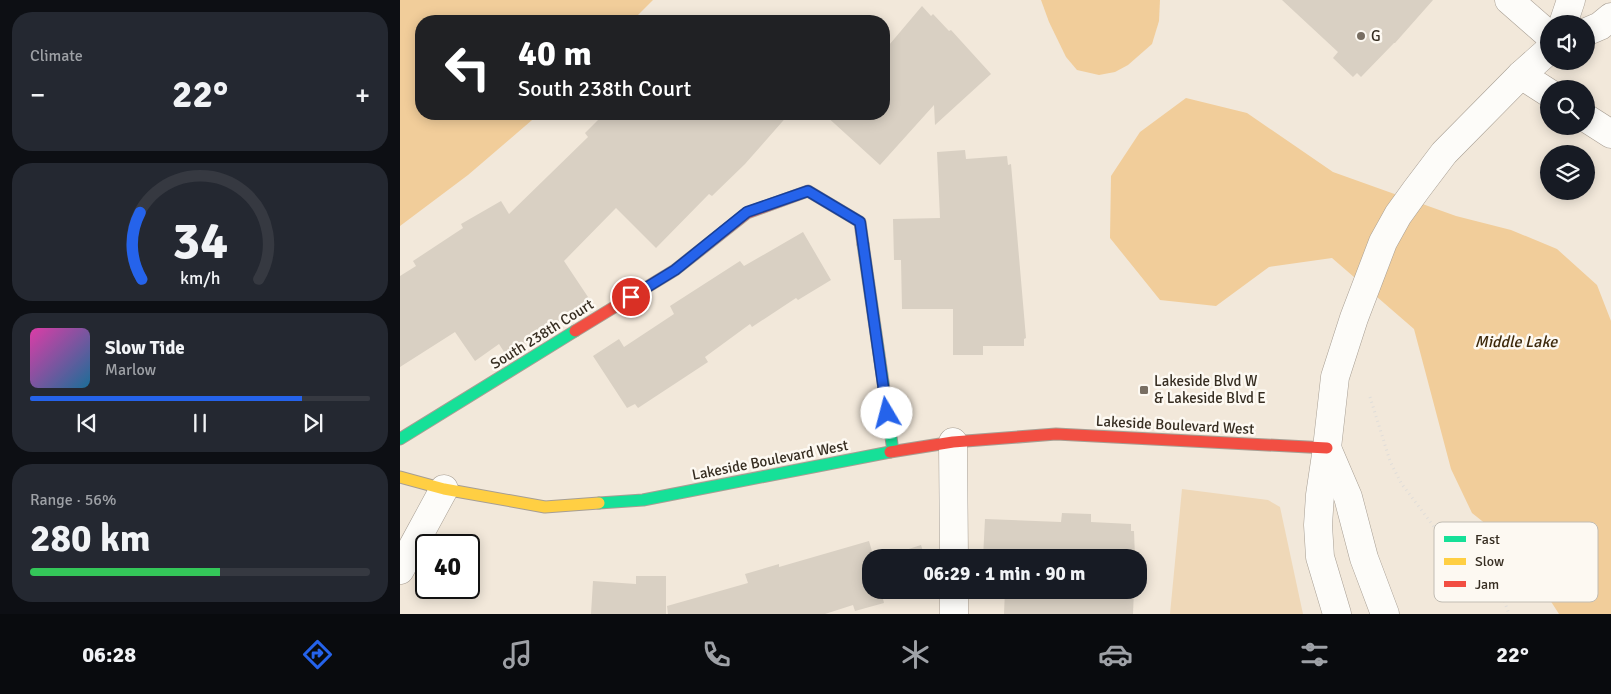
<!DOCTYPE html>
<html lang="en">
<head>
<meta charset="utf-8">
<style>
	body { margin:0; font-family:Signika,sans-serif; background:#242831; color:#f1f3f6; height:100vh; display:flex; flex-direction:column; font-size:19px; white-space:nowrap }
	* { box-sizing:border-box; margin:0 }
	p { font-size:16px; color:#9ea1a6 }
	.icon { flex:none; width:28px; height:28px; fill:none; stroke:currentColor; stroke-width:2; stroke-linecap:round; stroke-linejoin:round }
	.map { position:relative; flex:1; overflow:hidden }
	.drawer { display:flex; flex-direction:column; gap:12px; padding:12px; background:#0d0f14; width:400px }
	.drawer>* { flex:none }
	.guide { position:absolute; left:15px; top:15px; width:475px; height:105px; border-radius:20px; box-shadow:0 2px 12px #0003; background:#202124; color:#fff; overflow:hidden }
	.controls { position:absolute; left:1140px; top:15px; display:grid; gap:10px }
	.controls a { display:grid; place-items:center; width:55px; height:55px; border-radius:50%; background:#171b24; box-shadow:0 2px 12px #0003; font-size:25px }
	.speed { position:absolute; left:15px; top:534px; display:flex; gap:10px; font-size:25px; font-weight:700; text-align:center }
	.speed>* { display:grid; place-content:center; width:65px; height:65px; border-radius:50%; background:#171b24; box-shadow:0 2px 12px #0003; line-height:1 }
	.speed .limit { border:2px solid #111; border-radius:8px; background:#fff; color:#111 }
	.pin { position:absolute; display:grid; place-items:center; width:42px; height:42px; color:#fff; margin:-21px; border:2px solid #fff; border-radius:50%; box-shadow:0 1px 5px #0007 }
	.me { position:absolute; width:55px; margin:-28px; rotate:352deg; stroke-linejoin:round; filter:drop-shadow(0 0 4px #0008) }
	.turn { display:flex; align-items:center; gap:18px; height:105px; padding:0 20px; font-size:22px }
	.turn .icon { width:65px; height:65px; stroke-width:2.5 }
	.turn b { display:block; font-size:35px; line-height:42px }
	.big { font-size:38px; font-weight:700; line-height:1.1 }
	.drawer .tile { flex:1; display:flex; flex-direction:column; justify-content:center; gap:8px; min-width:0; padding:0 18px; border-radius:20px; background:#242831 }
	.drawer .dial { align-items:center; gap:0 }
	.dial svg { height:130px; overflow:visible; fill:none; stroke:#363941; stroke-width:7; stroke-linecap:round; text-anchor:middle }
	.dial text { fill:#f1f3f6; stroke:none }
	.song { display:flex; align-items:center; gap:15px }
	.cover { width:60px; height:60px; border-radius:8px; background:linear-gradient(135deg,hsl(320 70% 55%),hsl(200 70% 35%)) }
	.played { height:5px; border-radius:2px; background:linear-gradient(90deg,#2563eb 80%,#363941 80%) }
	.keys { display:flex; justify-content:space-around; direction:ltr }
	.heat { display:flex; justify-content:space-between; align-items:center; font-size:28px; direction:ltr }
	.charge { height:8px; border-radius:4px; background:linear-gradient(90deg,#34c759 56%,#363941 0) }
	.trip { position:absolute; left:462px; top:549px; width:285px; height:50px; border-radius:20px; background:#171b24; box-shadow:0 2px 12px #0003; font-weight:700; line-height:50px; text-align:center }
	.tabs { display:flex; height:80px; justify-content:space-around; align-items:center; background:#090b0e; color:#9ea1a6 }
	.tabs .icon { width:35px; height:35px }
	.tabs .current { color:#2563eb }
	.tabs b { font-size:22px; color:#f1f3f6 }
	main { display:flex; flex:1; min-height:0 }
	.map>svg:first-child { display:block }
	.green { fill:#efd8b8 }
	.water { fill:#f1cd9a }
	.building { fill:#d9d0c3 }
	.lines { fill:none; stroke-linecap:round; stroke-linejoin:round }
	.street-casing { stroke:#a79e93; stroke-width:29 }
	.fast-casing { stroke:#a79e93; stroke-width:13 }
	.slow-casing { stroke:#a79e93; stroke-width:13 }
	.jam-casing { stroke:#a79e93; stroke-width:13 }
	.path { stroke:#e0ddd9; stroke-width:3; stroke-dasharray:1 4; stroke-linecap:butt }
	.street { stroke:#fdfcf9; stroke-width:28 }
	.fast { stroke:#16e098; stroke-width:11 }
	.slow { stroke:#ffcf43; stroke-width:11 }
	.jam { stroke:#f24e42; stroke-width:11 }
	.route-casing { stroke:#184099; stroke-width:12 }
	.route { stroke:#2563eb; stroke-width:9 }
	.poi-dot { fill:#786e62; stroke:#fdf9f2; stroke-width:2 }
	.labels { text-anchor:middle; stroke-width:5; stroke-linejoin:round; paint-order:stroke }
	.poi-label { font-size:15px; fill:#362d21; stroke:#fdf9f2; text-anchor:start }
	.street-label { font-size:15px; fill:#362d21; stroke:#fdf9f2 }
	.water-label { font-size:16px; font-style:italic; fill:#3d290b; stroke:#fdf9f2 }
	.key { fill:#fdf9f2; stroke:#c1bcb3; stroke-width:1 }
	.key-label { font-size:14px; fill:#362d21 }
</style>
</head>
<body>
<main>
<section class="drawer">
<div class="tile"><p>Climate</p>
<div class="heat"><a>−</a><b class="big">22°</b><a>+</a></div>
</div>
<div class="tile dial"><svg viewBox="0 0 100 80">
<path d="M14 69A42 42 0 1 1 86 69"/>
<path d="M14 69A42 42 0 0 1 13 28" stroke="#2563eb"/>
<text x="50" y="56" font-size="32" font-weight="700">34</text>
<text x="50" y="72" font-size="11">km/h</text>
</svg></div>
<div class="tile">
<div class="song"><i class="cover"></i><div><b>Slow Tide</b><p>Marlow</p></div></div>
<div class="played"></div>
<div class="keys"><svg class="icon" aria-label="previous" viewBox="0 0 24 24"><path d="M18 5L8 12l10 7zM5 5v14"/></svg><svg class="icon" aria-label="pause" viewBox="0 0 24 24"><path d="M8 5v14M16 5v14"/></svg><svg class="icon" aria-label="next" viewBox="0 0 24 24"><path d="M6 5l10 7-10 7zM19 5v14"/></svg></div>
</div>
<div class="tile"><p>Range · 56%</p><b class="big">280 km</b><div class="charge"></div></div>
</section>
<div class="map">
<svg width="1211" height="614" viewBox="0 0 1211 614">
	<rect width="100%" height="100%" fill="#f2e8da"/>
	<polygon class="green" points="782,489 868,500 880,507 903,614 770,614"/>
	<g class="water">
		<polygon points="0,0 253,0 232,21 21,21 21,114 139,114 68,175 0,226"/>
		<polygon points="641,0 760,0 759,21 752,44 728,65 715,72 699,75 677,70 666,57 649,22"/>
		<polygon points="786,98 847,113 933,172 1056,216 1111,230 1157,249 1197,285 1211,321 1211,614 1159,614 1150,600 1143,558 1111,544 1072,513 1051,469 1014,329 932,258 869,267 816,306 760,300 710,238 711,176 740,132"/>
	</g>
	<g class="building">
		<polygon points="882,0 1033,0 995,43 994,43 961,77 957,73 953,77 933,58 938,52"/>
		<polygon points="522,6 531,16 533,14 549,31 551,30 591,74 535,125 534,105 480,165 424,114 484,114 484,51"/>
		<polygon points="204,114 389,114 345,164 312,196 309,194 256,248 216,208 164,261 192,303 106,355 99,344 75,361 55,332 0,367 0,276 16,266 13,261 63,228 61,224 101,201 109,214 188,137 185,133"/>
		<polygon points="565,150 566,159 607,156 608,165 611,164 626,338 624,339 624,346 583,346 583,355 553,355 553,309 502,309 501,260 494,260 493,219 540,218 537,152"/>
		<polygon points="403,232 431,280 398,300 396,298 352,327 350,324 305,357 308,362 238,408 235,404 227,408 193,356 219,339 224,347 274,314 270,306 340,261 344,266"/>
		<polygon points="662,513 691,514 691,522 731,524 731,531 734,531 735,558 583,558 585,519 661,522"/>
		<polygon points="469,541 474,558 471,558 471,590 512,590 483,599 484,603 455,611 453,605 425,614 268,614 267,606 348,583 345,574 379,564 379,567"/>
		<polygon points="521,545 525,558 481,558"/>
		<polygon points="236,576 266,576 266,614 191,614 193,581 236,584"/>
		<polygon points="605,590 734,590 733,614 604,614"/>
	</g>
	<g class="lines">
		<defs>
			<g id="street">
				<polyline points="1109,0 1149,35"/>
				<polyline points="1163,24 1171,0"/>
				<polyline points="1186,32 1200,26 1211,17"/>
				<polyline points="1121,75 1149,93"/>
				<polyline points="1186,118 1211,134"/>
				<polyline points="553,442 554,558"/>
				<polyline points="927,448 948,497 964,558 985,614"/>
				<polyline points="0,570 44,489"/>
				<polyline points="554,590 554,614"/>
				<polyline points="937,614 920,557 918,525 920,495 927,448 935,377 954,318 983,242 998,215 1016,190 1044,153 1121,75 1149,50"/>
			</g>
			<g id="fast">
				<polyline points="463,244 493,451"/>
				<polyline points="0,439 175,331"/>
				<polyline points="199,503 243,500 490,452"/>
			</g>
			<polyline id="slow" points="0,477 44,489 145,507 199,503"/>
			<g id="jam">
				<polyline points="175,331 275,270 347,213 408,191 460,222 463,244"/>
				<polyline points="490,452 553,442 656,434 927,448"/>
			</g>
		</defs>
		<use href="#street" class="street-casing"/>
		<use href="#fast" class="fast-casing"/>
		<use href="#slow" class="slow-casing"/>
		<use href="#jam" class="jam-casing"/>
		<polyline class="path" points="970,397 990,461 1001,483 1038,532 1078,565 1101,592 1109,614"/>
		<use href="#street" class="street"/>
		<use href="#fast" class="fast"/>
		<use href="#slow" class="slow"/>
		<use href="#jam" class="jam"/>
	</g>
	<g class="lines">
		<defs>
			<polyline id="route" points="231,297 275,270 347,212 408,191 460,222 487,413"/>
		</defs>
		<use href="#route" class="route-casing"/>
		<use href="#route" class="route"/>
	</g>
	<g class="poi-dot">
		<circle cx="961" cy="36" r="5"/>
		<rect x="739" y="385" width="10" height="10" rx="2.5"/>
	</g>
	<g class="labels">
		<g class="poi-label">
			<text x="971" y="41">G</text>
			<text x="754" y="386">Lakeside Blvd W<tspan x="754" dy="17">&amp; Lakeside Blvd E</tspan></text>
		</g>
		<g class="street-label">
			<text transform="translate(142 334) rotate(-32)" y="5">South 238th Court</text>
			<text transform="translate(775 425) rotate(3)" y="5">Lakeside Boulevard West</text>
			<text transform="translate(370 460) rotate(-11)" y="5">Lakeside Boulevard West</text>
		</g>
		<g class="water-label">
			<text x="1116" y="347">Middle Lake</text>
		</g>
	</g>
	<rect x="1034" y="522" width="164" height="80" rx="8" class="key"/>
	<rect x="1044" y="536" width="22" height="6" fill="#16e098"/>
	<rect x="1044" y="558" width="22" height="7" fill="#ffcf43"/>
	<rect x="1044" y="581" width="22" height="6" fill="#f24e42"/>
	<g class="key-label">
		<text x="1075" y="544">Fast</text>
		<text x="1075" y="566">Slow</text>
		<text x="1075" y="589">Jam</text>
	</g>
</svg>
<div class="controls">
<a><svg class="icon" aria-label="sound" viewBox="0 0 24 24"><path d="M4 9h4l5-4v14l-5-4H4zM17 9q2 3 0 6"/></svg></a>
<a><svg class="icon" aria-label="search" viewBox="0 0 24 24"><circle cx="10" cy="10" r="6"/><path d="M15 15l6 6"/></svg></a>
<a><svg class="icon" aria-label="layers" viewBox="0 0 24 24"><path d="M12 4l9 5-9 5-9-5zM3 14l9 5 9-5"/></svg></a>
</div>
<div class="speed"><div class="limit">40</div></div>
<div class="pin" style="left:231px;top:297px;background:#d93025"><svg class="icon" aria-label="arrive" viewBox="0 0 24 24"><path d="M6 21V4h12l-3 4 3 4H6"/></svg></div>
<svg class="me" style="left:487px;top:413px" viewBox="-20 -20 40 40"><circle r="19" fill="#fff"/><path d="M0-13L10 11 0 6-10 11z" fill="#2563eb"/></svg>
<div class="trip">06:29 · 1 min · 90 m</div>
<div class="guide">
<div class="turn"><svg class="icon" aria-label="left" viewBox="0 0 24 24"><path d="M17 20v-9H6M10 6l-5 5 5 5"/></svg><div><b>40 m</b>South 238th Court</div></div>
</div>
</div>
</main>
<nav class="tabs">
<b>06:28</b>
<svg class="icon current" aria-label="directions" viewBox="0 0 24 24"><path d="M12 3l9 9-9 9-9-9zM9 14v-3h6M13 9l2 2-2 2"/></svg>
<svg class="icon" aria-label="music" viewBox="0 0 24 24"><path d="M9 18V5l10-2v13"/><circle cx="6" cy="18" r="3"/><circle cx="16" cy="16" r="3"/></svg>
<svg class="icon" aria-label="phone" viewBox="0 0 24 24"><path d="M5 4h4l2 5-3 2q2 4 5 5l2-3 5 2v4C11 20 4 13 5 4z"/></svg>
<svg class="icon" aria-label="climate" viewBox="0 0 24 24"><path d="M12 3v18M4 7l16 10M4 17L20 7"/></svg>
<svg class="icon" aria-label="car" viewBox="0 0 24 24"><path d="M5 17H2v-5l4-1 3-4h7l3 4 3 1v5h-3M9 17h6M6 11h13"/><circle cx="7" cy="17" r="2"/><circle cx="17" cy="17" r="2"/></svg>
<svg class="icon" aria-label="filters" viewBox="0 0 24 24"><path d="M4 7h16M4 17h16"/><circle cx="9" cy="7" r="2"/><circle cx="15" cy="17" r="2"/></svg>
<b>22°</b>
</nav>
</body>
</html>
